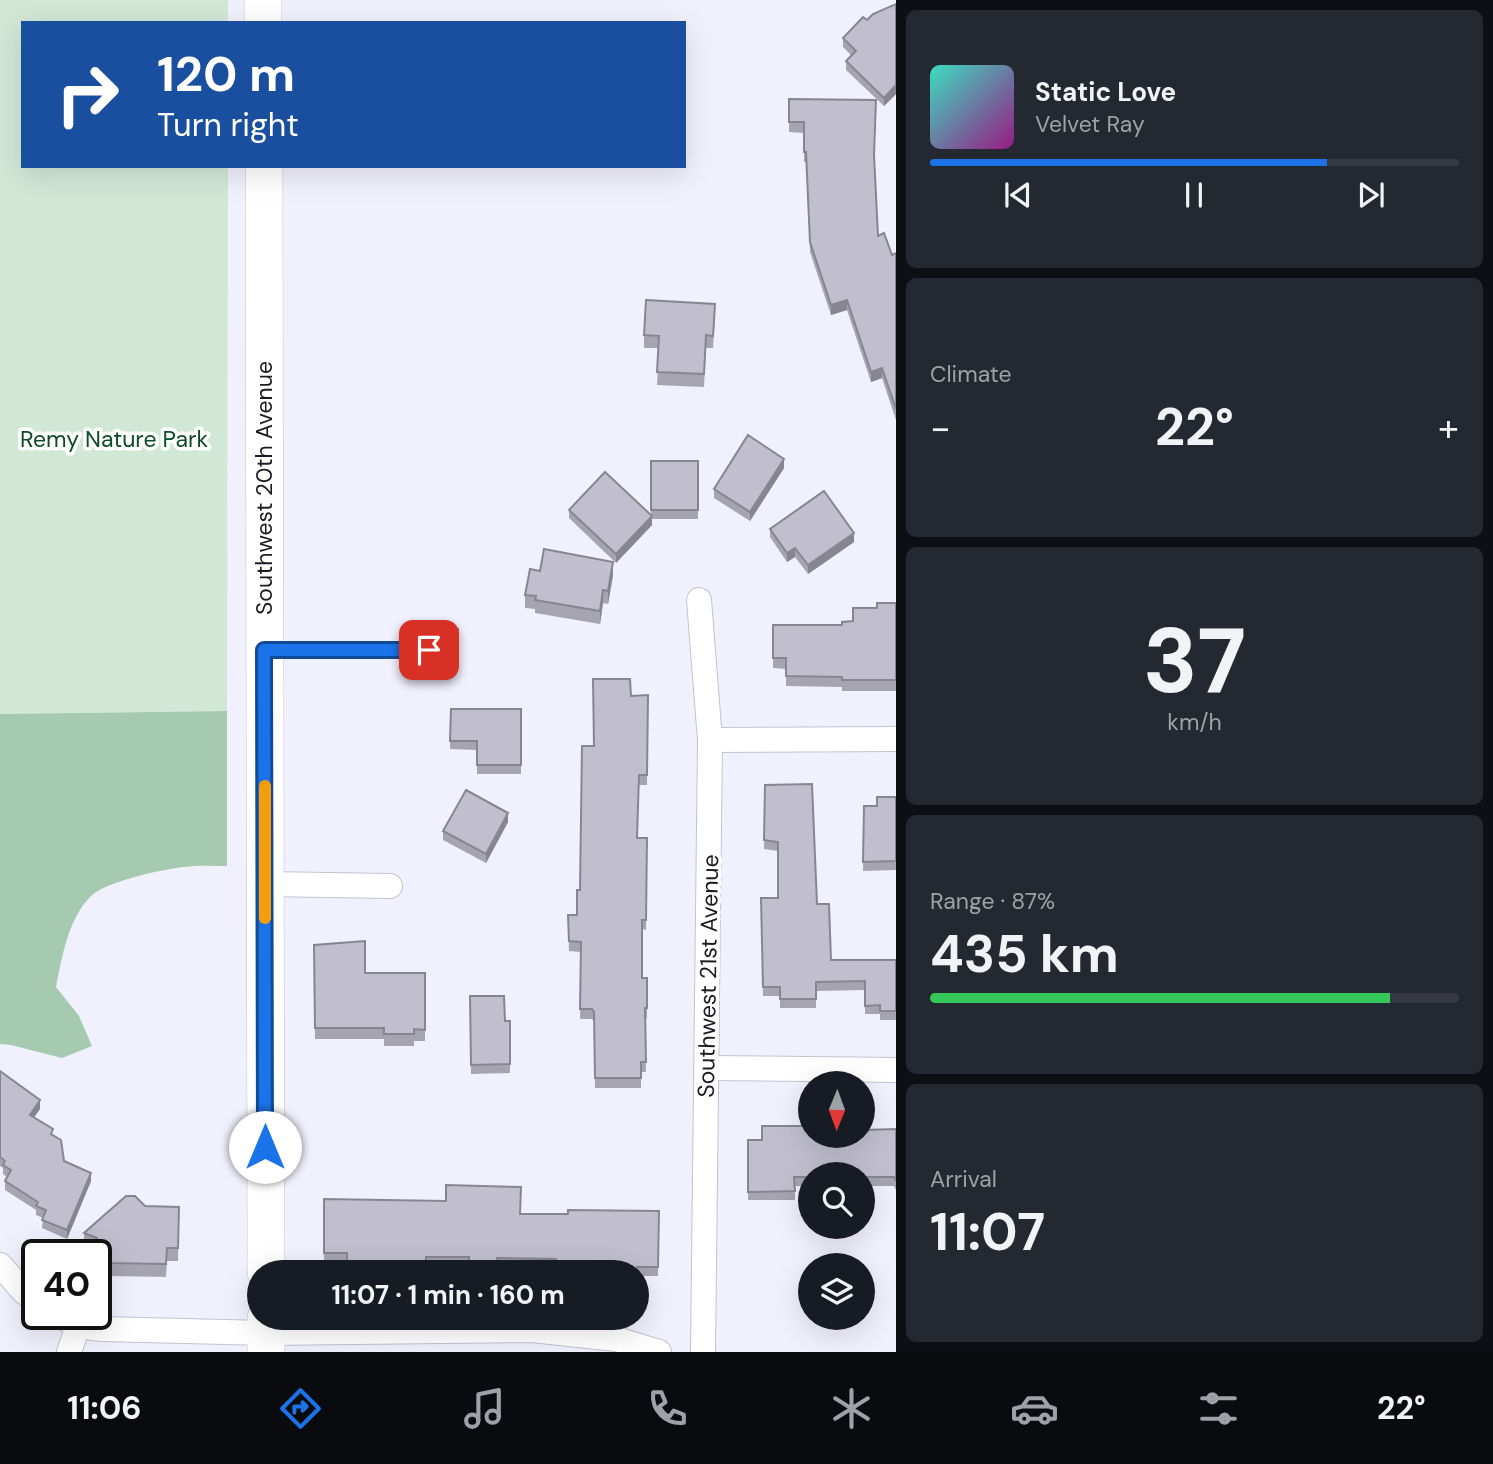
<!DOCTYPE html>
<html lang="en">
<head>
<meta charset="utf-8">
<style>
	body { margin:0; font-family:"DM Sans",sans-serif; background:#242831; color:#f1f3f6; height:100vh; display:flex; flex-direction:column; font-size:26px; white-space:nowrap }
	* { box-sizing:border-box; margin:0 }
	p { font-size:23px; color:#9ea1a6 }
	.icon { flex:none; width:38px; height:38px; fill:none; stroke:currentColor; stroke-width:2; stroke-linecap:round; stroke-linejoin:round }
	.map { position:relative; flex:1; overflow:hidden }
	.panel { display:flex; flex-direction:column; gap:10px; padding:10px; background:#0d0f14; width:597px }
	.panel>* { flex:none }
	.guide { position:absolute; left:21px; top:21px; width:665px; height:147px; border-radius:0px; box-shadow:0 7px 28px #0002; background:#1a4fa0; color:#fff; overflow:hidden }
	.needle { width:46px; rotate:181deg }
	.controls { position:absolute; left:798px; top:1071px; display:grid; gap:14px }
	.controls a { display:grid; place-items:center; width:77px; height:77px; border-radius:50%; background:#171b24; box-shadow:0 7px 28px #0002; font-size:35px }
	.speed { position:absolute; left:21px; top:1239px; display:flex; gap:14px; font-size:35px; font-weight:700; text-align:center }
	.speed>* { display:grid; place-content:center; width:91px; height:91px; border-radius:50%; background:#171b24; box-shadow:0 7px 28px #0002; line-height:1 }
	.speed .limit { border:4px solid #111; border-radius:10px; background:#fff; color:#111 }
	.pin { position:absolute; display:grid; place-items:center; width:60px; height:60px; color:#fff; margin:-30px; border-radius:14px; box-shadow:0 4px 10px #0006 }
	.me { position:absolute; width:77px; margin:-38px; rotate:0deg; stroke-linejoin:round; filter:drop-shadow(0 0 5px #0008) }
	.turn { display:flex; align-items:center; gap:24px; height:147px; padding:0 21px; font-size:32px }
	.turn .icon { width:91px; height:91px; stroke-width:2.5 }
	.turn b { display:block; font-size:49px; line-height:60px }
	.big { font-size:52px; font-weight:700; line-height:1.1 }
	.panel .tile { flex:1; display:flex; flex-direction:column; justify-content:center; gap:10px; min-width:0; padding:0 24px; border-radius:10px; background:#242831 }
	.panel .dial { align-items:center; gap:0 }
	.dial b { font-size:91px; line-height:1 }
	.song { display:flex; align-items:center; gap:21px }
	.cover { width:84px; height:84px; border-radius:10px; background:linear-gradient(135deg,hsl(170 70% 55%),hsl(310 70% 35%)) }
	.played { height:7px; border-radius:4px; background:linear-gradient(90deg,#1a73e8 75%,#363941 75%) }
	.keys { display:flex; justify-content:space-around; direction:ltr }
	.heat { display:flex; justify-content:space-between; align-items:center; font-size:38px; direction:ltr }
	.charge { height:10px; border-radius:5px; background:linear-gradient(90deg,#34c759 87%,#363941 0) }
	.trip { position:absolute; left:247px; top:1260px; width:402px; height:70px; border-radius:35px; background:#171b24; box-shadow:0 7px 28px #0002; font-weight:700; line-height:70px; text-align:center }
	.dock { display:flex; height:112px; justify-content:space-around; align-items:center; background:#090b0e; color:#9ea1a6 }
	.dock .icon { width:49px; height:49px }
	.dock .on { color:#1a73e8 }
	.dock b { font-size:32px; color:#f1f3f6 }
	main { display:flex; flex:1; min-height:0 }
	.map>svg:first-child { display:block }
	.green { fill:#d1e8d7 }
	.forest { fill:#a6cab0 }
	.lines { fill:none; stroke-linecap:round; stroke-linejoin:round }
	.lane-casing { stroke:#c4c2d2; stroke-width:14 }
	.street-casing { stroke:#c4c2d2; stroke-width:26 }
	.secondary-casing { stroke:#c4c2d2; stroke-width:38 }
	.lane { stroke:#fff; stroke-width:12 }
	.street { stroke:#fff; stroke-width:24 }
	.secondary { stroke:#fff; stroke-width:37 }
	.wall { fill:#a6a4b1 }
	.shaded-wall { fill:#878690 }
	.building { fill:#c1bfce; stroke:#878690; stroke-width:2 }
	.route-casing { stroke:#114b97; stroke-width:18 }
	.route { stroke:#1a73e8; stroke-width:12 }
	.slow { stroke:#f59e0b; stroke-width:12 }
	.labels { text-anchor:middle; stroke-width:7; stroke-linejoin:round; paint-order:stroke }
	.park-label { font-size:23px; fill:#104b29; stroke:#fff }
	.street-label { font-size:23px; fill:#1c1b21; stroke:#fff }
</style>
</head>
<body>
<main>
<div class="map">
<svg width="897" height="1352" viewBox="0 0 897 1352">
	<rect width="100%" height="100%" fill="#f1f0fd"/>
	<polygon class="green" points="0,0 228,0 228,23 23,23 23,166 228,166 227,711 0,714"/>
	<path class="forest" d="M227 711V866C213 866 198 865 184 867 163 869 105 882 91 896 68 919 62 957 56 987L79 1016 92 1046 62 1058 11 1045 0 1044V714Z"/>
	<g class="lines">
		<defs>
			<polyline id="lane" points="268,650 429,650"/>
			<g id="street">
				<polyline points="699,600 710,740 703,1352"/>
				<polyline points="710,740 897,739"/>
				<polyline points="265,884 390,886"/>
				<polyline points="707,1068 897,1070"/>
				<polyline points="0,1265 24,1292 37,1300"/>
				<polyline points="58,1314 78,1326 102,1329 266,1333 532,1330 616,1339 659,1352"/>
				<polyline points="69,1352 78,1326"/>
			</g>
			<g id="secondary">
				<polyline points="263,0 263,23"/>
				<polyline points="264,166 266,1272"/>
				<polyline points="266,1318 266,1352"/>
			</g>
		</defs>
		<use href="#lane" class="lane-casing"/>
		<use href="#street" class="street-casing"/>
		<use href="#secondary" class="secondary-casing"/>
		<use href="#lane" class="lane"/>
		<use href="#street" class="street"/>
		<use href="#secondary" class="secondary"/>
	</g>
	<g class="wall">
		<polygon points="896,4 896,94 884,106 846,70 846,61 851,55 843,47 843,38 867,20"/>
		<polygon points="789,99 874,160 878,236 892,255 896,253 896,420 882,378 871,382 847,310 831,315 810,252 806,162 804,162 804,133 789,132"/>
		<polygon points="715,317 713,348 706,348 704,387 657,385 659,348 644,348 644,335"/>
		<polygon points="651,461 698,461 698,519 652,519 652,525 616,563 569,518 569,510 651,516"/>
		<polygon points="784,468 750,521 714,498 714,489"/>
		<polygon points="770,529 854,542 808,574 795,557 787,562 770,537"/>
		<polygon points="540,571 613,575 608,604 603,603 600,624 535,613 535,609 525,608 525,595"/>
		<polygon points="896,603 896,691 842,691 842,687 786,686 786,669 773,668 773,625 842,625 853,621 877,608"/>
		<polygon points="435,629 458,629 457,656 436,655"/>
		<polygon points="648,695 647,785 639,785 637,838 647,838 646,930 642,929 642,978 647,978 647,1018 645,1018 646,1072 641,1072 641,1088 595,1088 594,1021 592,1019 580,1019 581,952 569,951 568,915 577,915 580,890 631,696"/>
		<polygon points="451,709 521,709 521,774 477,774 477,750 450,749"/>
		<polygon points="765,785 817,904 831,960 896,960 896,1020 880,1020 880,1014 865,1014 865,990 816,991 816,1008 780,1008 780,996 763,996 761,898 778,898 778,851 764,849"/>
		<polygon points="896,797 896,870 863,871 864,806 877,806"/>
		<polygon points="508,822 486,863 443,840 443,831"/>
		<polygon points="314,945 365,973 425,973 425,1041 414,1041 414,1046 384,1046 384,1039 315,1039"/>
		<polygon points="470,996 505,1021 510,1021 510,1073 471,1074"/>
		<polygon points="0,1071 40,1109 34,1117 53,1135 64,1161 91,1181 67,1239 42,1228 43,1218 36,1215 36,1210 5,1190 5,1181 7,1177 3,1174 3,1168 0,1166"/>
		<polygon points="896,1129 896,1190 894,1186 863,1186 863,1174 810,1174 810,1186 795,1186 795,1200 748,1200 748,1140 762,1140"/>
		<polygon points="324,1199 520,1214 659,1211 658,1276 637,1276 637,1272 556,1272 556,1267 497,1266 497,1272 469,1272 469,1266 426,1266 426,1272 347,1272 347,1262 324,1262"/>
		<polygon points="145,1206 179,1207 178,1261 167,1261 166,1277 109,1276 109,1262 96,1262 96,1251 84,1246 84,1233"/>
	</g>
	<g class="shaded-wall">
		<polygon points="896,85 896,94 884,106 884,98"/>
		<polygon points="847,300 847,310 831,315 831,305"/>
		<polygon points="882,368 882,378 871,382 871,372"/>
		<polygon points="784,459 784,468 750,521 750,512"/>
		<polygon points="652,516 652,525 616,563 616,554"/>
		<polygon points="854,533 854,542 808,574 808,565"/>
		<polygon points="795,548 795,557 787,562 787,553"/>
		<polygon points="613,562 613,575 608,604 608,591"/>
		<polygon points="603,590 603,603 600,624 600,611"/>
		<polygon points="508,813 508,822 486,863 486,854"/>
		<polygon points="40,1100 40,1109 30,1123 30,1115"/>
		<polygon points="91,1173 91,1181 67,1239 67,1230"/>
	</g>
	<g class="building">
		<polygon points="896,4 896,85 884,98 846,61 856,51 843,38 863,17 867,20 873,14"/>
		<polygon points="789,99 876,100 874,155 878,236 884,233 892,255 896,253 896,409 882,368 871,372 847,300 831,305 810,242 806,152 804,152 804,122 789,122"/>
		<polygon points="646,300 715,304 713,336 706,335 704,374 657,372 659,336 644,335"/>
		<polygon points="748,435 784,459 750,512 714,489"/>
		<rect x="651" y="461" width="47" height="49"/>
		<polygon points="605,472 652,516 616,554 569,510"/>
		<polygon points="824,491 854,533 808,565 795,548 787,553 770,529"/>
		<polygon points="544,549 613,562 608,591 603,590 600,611 535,600 536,596 525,595 530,569 540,571"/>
		<polygon points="877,603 896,603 896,680 842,680 842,677 786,676 786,658 773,658 773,625 842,625 842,622 853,621 853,608 877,608"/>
		<polygon points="435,629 458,629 457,651 436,650"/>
		<polygon points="593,679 630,679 631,696 648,695 647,775 639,775 637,838 647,838 646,920 642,920 642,978 647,978 647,1008 645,1008 646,1062 641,1062 641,1078 595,1078 594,1012 592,1009 580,1009 581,942 569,941 568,915 577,915 577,890 580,890 582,746 594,746"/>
		<polygon points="451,709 521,709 521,765 477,765 477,741 450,741"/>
		<polygon points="812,784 817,904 829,904 831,960 896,960 896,1011 880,1011 880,1005 865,1006 865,981 816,982 816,999 780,999 780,987 763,987 761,898 778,898 778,842 764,840 765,785"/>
		<polygon points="466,790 508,813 486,854 443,831"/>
		<polygon points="877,797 896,797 896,861 863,862 864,806 877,806"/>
		<polygon points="365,941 365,973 425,973 425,1030 414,1029 414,1034 384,1034 384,1028 315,1028 314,945"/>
		<polygon points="470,996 504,996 505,1021 510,1021 510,1064 471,1065"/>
		<polygon points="0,1071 40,1100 30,1115 53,1129 51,1134 61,1140 64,1161 91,1173 67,1230 42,1220 46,1210 36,1206 38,1202 5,1181 11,1170 3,1165 5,1161 0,1157"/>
		<polygon points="762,1126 810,1126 810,1136 863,1136 863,1130 896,1129 896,1181 894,1177 863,1177 863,1174 810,1174 810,1177 794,1177 795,1191 748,1192 748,1140 762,1140"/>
		<polygon points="446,1185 521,1187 520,1214 568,1214 568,1210 659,1211 658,1267 637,1267 637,1272 606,1272 606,1266 556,1266 556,1259 497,1258 497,1267 469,1267 469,1257 426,1257 426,1268 396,1267 396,1264 347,1264 347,1253 324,1253 324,1199 446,1201"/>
		<polygon points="126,1196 135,1196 145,1206 179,1207 178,1248 167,1248 166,1264 109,1263 109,1249 96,1249 97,1238 84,1233"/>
	</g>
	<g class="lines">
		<defs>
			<polyline id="route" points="265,1147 264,650 429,650"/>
		</defs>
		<use href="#route" class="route-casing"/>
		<use href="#route" class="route"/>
		<polyline class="slow" points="265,786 265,918"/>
	</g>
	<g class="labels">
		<g class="park-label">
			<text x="114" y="447">Remy Nature Park</text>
		</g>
		<g class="street-label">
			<text transform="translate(264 488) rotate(-90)" y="8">Southwest 20th Avenue</text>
			<text transform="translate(708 976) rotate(-89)" y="8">Southwest 21st Avenue</text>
		</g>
	</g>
</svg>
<div class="controls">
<a><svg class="needle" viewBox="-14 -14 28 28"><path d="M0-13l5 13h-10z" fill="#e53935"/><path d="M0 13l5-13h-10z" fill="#9ea1a6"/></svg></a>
<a><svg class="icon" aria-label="search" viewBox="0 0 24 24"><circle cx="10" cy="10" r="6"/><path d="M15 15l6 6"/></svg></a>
<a><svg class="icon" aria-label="layers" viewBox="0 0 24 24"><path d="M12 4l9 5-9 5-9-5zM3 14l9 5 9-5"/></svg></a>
</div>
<div class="speed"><div class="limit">40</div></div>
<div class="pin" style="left:429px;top:650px;background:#d93025"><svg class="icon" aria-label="arrive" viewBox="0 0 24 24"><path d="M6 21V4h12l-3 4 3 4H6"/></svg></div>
<svg class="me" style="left:265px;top:1147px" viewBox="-20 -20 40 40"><circle r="19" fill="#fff"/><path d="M0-13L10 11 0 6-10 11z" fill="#1a73e8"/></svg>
<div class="trip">11:07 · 1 min · 160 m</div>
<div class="guide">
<div class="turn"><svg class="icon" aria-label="right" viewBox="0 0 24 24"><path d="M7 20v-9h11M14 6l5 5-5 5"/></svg><div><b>120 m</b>Turn right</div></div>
</div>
</div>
<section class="panel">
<div class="tile">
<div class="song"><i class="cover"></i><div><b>Static Love</b><p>Velvet Ray</p></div></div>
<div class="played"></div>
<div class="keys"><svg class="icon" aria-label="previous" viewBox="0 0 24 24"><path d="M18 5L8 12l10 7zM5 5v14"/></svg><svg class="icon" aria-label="pause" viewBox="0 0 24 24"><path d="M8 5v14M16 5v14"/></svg><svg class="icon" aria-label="next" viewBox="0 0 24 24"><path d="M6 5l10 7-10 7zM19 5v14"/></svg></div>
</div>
<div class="tile"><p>Climate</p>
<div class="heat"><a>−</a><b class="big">22°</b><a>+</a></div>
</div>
<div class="tile dial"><b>37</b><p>km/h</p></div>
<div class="tile"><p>Range · 87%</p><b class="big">435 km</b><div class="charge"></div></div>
<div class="tile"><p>Arrival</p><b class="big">11:07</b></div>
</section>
</main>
<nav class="dock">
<b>11:06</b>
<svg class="icon on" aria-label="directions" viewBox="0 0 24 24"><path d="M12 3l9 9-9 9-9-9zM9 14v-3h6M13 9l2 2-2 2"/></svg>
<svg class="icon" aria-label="music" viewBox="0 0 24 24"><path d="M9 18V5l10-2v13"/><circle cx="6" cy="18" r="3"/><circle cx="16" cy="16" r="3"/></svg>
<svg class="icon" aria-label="phone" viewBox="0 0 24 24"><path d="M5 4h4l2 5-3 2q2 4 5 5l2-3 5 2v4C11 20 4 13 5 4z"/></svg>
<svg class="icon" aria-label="climate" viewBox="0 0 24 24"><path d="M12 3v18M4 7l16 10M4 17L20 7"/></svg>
<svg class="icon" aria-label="car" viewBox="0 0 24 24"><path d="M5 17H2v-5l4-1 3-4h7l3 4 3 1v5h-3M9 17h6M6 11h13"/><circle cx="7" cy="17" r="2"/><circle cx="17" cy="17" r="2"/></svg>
<svg class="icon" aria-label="filters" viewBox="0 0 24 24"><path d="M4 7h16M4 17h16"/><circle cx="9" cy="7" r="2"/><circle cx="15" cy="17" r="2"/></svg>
<b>22°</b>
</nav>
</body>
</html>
